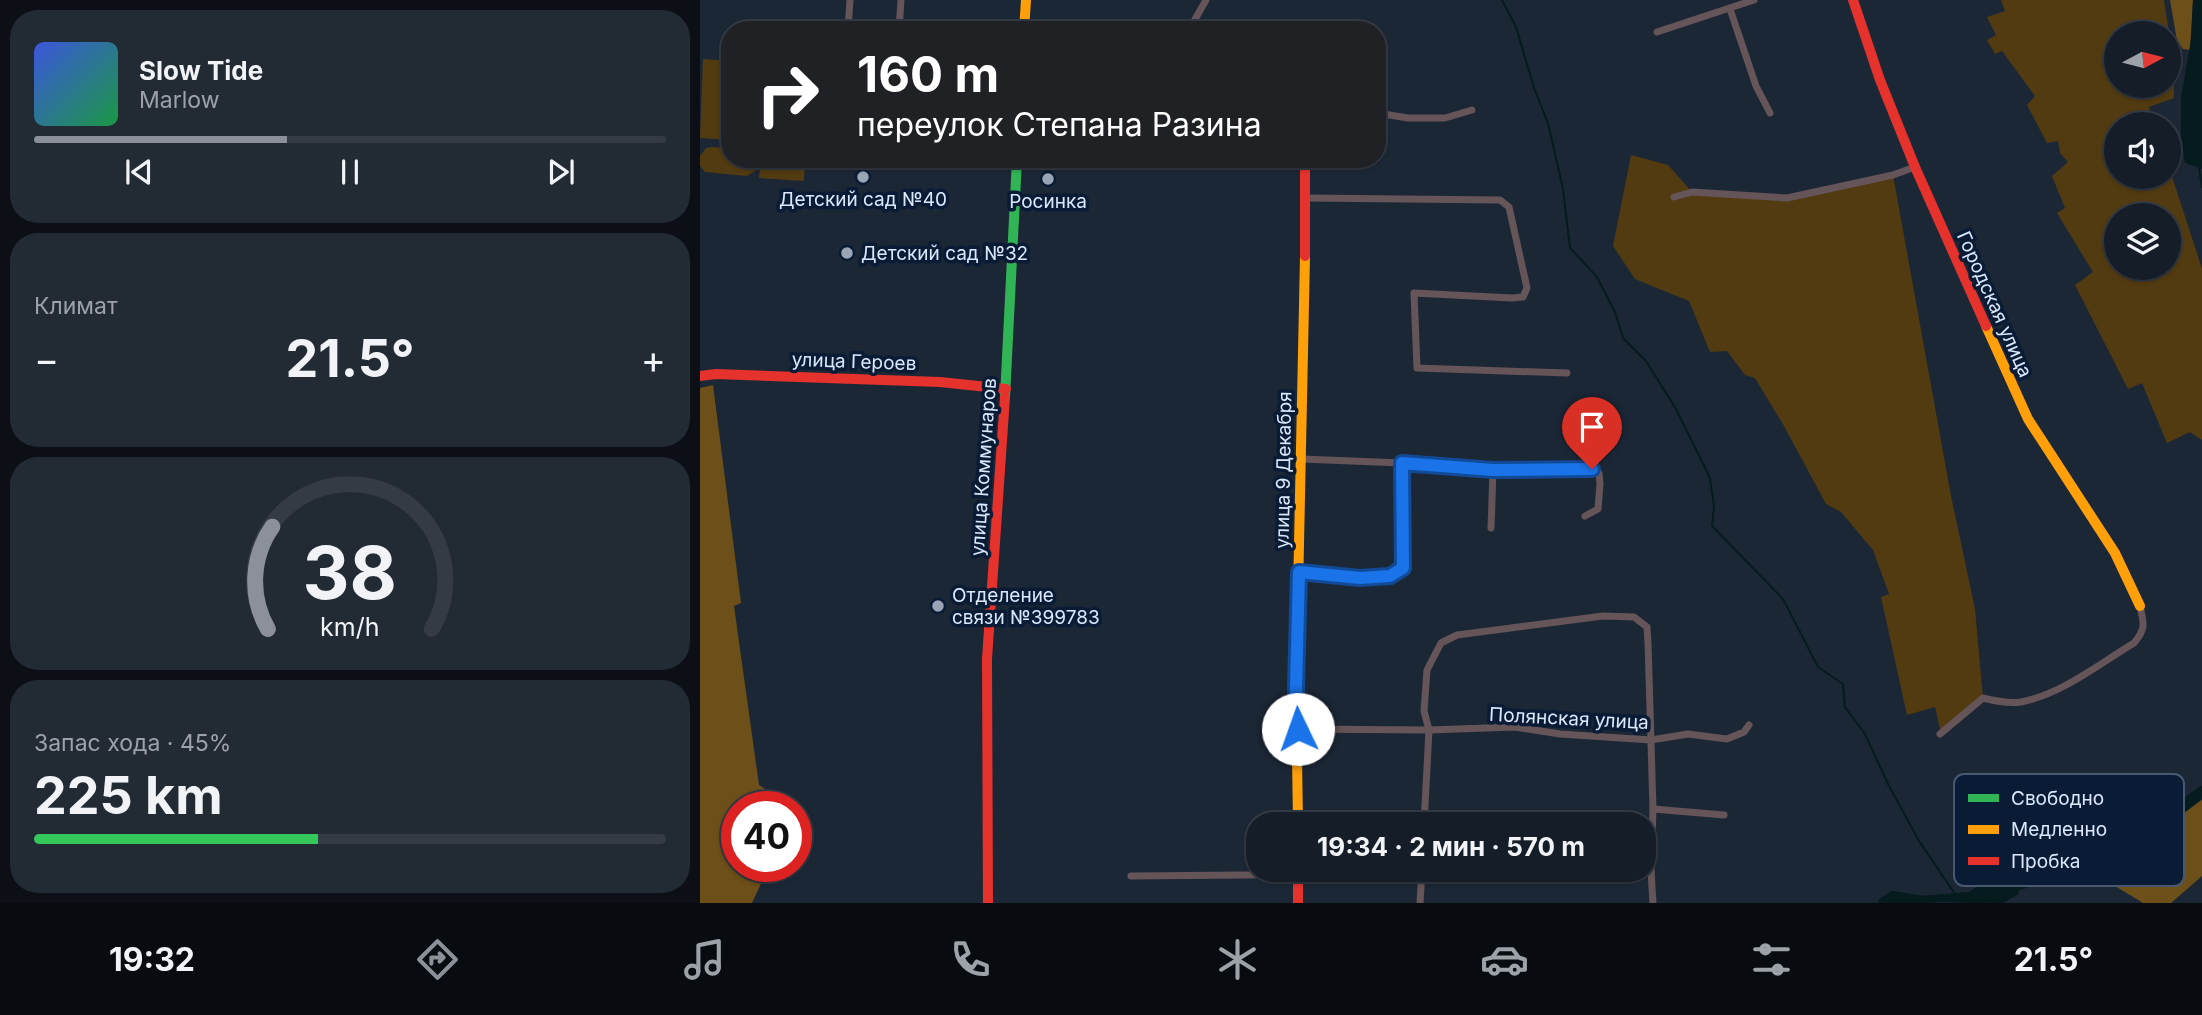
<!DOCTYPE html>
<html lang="ru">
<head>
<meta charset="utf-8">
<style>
	body { margin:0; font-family:Inter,sans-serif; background:#222a34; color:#f1f3f6; height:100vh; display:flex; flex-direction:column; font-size:26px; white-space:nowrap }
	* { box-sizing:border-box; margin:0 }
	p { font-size:23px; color:#9da2a8 }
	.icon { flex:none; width:38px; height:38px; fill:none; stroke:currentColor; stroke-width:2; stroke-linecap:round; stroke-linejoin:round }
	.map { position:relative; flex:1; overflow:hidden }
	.panel { display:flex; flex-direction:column; gap:10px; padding:10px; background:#0c1016; width:700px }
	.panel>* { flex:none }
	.banner { position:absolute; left:21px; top:21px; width:665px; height:147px; border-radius:28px; box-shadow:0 2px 5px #0004,0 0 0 2px #343b45; background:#202124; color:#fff; overflow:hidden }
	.needle { width:46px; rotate:83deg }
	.tools { position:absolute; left:1404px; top:21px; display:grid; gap:14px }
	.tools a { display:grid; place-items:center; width:77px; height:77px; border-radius:50%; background:#151d28; box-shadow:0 2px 5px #0004,0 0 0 2px #343b45; font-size:35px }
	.speed { position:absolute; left:21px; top:791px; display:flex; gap:14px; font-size:35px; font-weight:700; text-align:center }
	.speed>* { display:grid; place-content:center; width:91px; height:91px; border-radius:50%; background:#151d28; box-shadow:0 2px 5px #0004,0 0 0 2px #343b45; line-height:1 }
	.speed .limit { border:10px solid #d22; background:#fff; color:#111 }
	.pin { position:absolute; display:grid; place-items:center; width:60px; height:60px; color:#fff; margin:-72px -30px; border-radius:50% 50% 50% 0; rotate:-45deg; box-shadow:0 0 7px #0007 }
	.pin .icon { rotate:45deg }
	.me { position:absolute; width:77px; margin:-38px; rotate:357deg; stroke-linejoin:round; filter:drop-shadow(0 0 5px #0008) }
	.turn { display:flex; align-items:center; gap:24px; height:147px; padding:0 21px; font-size:32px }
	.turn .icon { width:91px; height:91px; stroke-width:2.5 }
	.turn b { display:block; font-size:49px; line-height:60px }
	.big { font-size:52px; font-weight:700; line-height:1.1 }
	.panel .tile { flex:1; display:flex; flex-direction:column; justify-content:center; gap:10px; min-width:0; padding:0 24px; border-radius:28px; background:#222a34 }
	.panel .dial { align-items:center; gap:0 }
	.dial svg { height:182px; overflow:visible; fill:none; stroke:#343b45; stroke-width:7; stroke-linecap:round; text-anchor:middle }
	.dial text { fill:#f1f3f6; stroke:none }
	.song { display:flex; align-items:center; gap:21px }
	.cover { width:84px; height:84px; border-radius:10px; background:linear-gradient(135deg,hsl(230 70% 55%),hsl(140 70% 35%)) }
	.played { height:7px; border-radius:4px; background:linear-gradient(90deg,#8c9099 40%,#343b45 40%) }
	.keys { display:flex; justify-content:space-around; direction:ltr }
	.heat { display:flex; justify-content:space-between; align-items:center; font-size:38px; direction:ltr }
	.charge { height:10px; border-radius:5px; background:linear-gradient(90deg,#34c759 45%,#343b45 0) }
	.trip { position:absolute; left:546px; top:812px; width:410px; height:70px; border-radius:28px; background:#151d28; box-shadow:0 2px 5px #0004,0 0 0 2px #343b45; font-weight:700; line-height:70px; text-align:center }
	.menu { display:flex; height:112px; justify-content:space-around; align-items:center; background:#080c10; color:#9da2a8 }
	.menu .icon { width:49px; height:49px }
	.menu .on { color:#8c9099 }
	.menu b { font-size:32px; color:#f1f3f6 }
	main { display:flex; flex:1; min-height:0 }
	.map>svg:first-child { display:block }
	.green { fill:#523b11; fill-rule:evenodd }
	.forest { fill:#6c4f19 }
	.water { fill:#051b1d }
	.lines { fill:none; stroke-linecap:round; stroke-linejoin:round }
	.stream { stroke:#051b1d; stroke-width:2 }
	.river { stroke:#051b1d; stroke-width:12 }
	.street { stroke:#655458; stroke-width:7 }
	.fast { stroke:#30b455; stroke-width:10 }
	.slow { stroke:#ff9f0a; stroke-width:10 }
	.jam { stroke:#e5322d; stroke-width:10 }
	.route-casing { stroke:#114b97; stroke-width:18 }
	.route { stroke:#1a73e8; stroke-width:12 }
	.poi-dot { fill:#99a4b5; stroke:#091b35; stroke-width:2.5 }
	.labels { text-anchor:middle; stroke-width:7; stroke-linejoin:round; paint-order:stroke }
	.poi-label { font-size:19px; fill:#dce8fa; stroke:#091b35 }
	.street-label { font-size:19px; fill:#dce8fa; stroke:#091b35 }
	.key { fill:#091b35; stroke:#485870; stroke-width:2 }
	.key-label { font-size:19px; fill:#dce8fa }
</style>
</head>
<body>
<main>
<section class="panel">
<div class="tile">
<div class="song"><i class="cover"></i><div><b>Slow Tide</b><p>Marlow</p></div></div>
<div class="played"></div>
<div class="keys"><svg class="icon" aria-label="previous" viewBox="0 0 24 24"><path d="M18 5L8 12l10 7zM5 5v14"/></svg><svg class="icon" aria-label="pause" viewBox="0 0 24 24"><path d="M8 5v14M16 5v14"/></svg><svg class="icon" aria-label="next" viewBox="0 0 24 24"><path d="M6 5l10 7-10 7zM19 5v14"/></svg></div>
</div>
<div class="tile"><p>Климат</p>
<div class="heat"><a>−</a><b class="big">21.5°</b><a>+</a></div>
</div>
<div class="tile dial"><svg viewBox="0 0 100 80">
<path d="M14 69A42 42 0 1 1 86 69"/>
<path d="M14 69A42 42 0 0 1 16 24" stroke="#8c9099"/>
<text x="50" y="56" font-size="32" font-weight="700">38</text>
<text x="50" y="72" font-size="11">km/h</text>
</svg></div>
<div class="tile"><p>Запас хода · 45%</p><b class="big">225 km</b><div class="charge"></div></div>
</section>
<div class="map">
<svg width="1502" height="903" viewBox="0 0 1502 903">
	<rect width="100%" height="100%" fill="#1c2736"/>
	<g class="green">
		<path d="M1301 0H1464L1473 59 1474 98 1449 107 1454 124H1416V177H1468V164L1502 269V440L1490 432 1467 443 1442 383 1428 389 1375 285 1393 272 1357 213 1365 208 1352 176 1368 162 1360 153 1358 141 1347 143 1327 105 1335 96 1302 51 1295 54 1287 40 1296 35 1287 17 1305 11ZM1468 33V86H1416V33ZM1468 215V268H1416V215Z"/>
		<polygon points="3,59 30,61 30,140 0,138"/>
		<polygon points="12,147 30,148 30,159 58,159 55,171 47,176 5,172 0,166 0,156 6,148"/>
		<polygon points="931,155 968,165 992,192 1078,198 1193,175 1251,496 1275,609 1283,698 1241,734 1235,707 1207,715 1181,597 1189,594 1173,550 1141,512 1126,504 1084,426 1055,378 1045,375 1027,351 1010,352 989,301 935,279 913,246"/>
		<polygon points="61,159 105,159 104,181 59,178"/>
	</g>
	<g class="forest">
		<polygon points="1470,0 1493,0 1490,50 1483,49 1477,41"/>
		<polygon points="13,385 41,603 34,606 59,785 65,789 67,807 37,807 37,866 69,866 52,903 0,903 0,388"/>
		<polygon points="1502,794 1502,876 1471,903 1443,903 1415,886 1397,853 1466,830"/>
	</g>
	<g class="water">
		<polygon points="1493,0 1502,0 1502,169 1485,163 1481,139 1481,97 1491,40"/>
		<polygon points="1309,871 1319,894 1303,903 1218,902 1219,896 1269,892 1289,879"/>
	</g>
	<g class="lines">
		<g class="stream">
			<polyline points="802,0 816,27 834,88 848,123 863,189 870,248 897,277 915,312 923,338 946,361 976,409 1010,478 1014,506 1012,526 1083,599 1118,667 1143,684 1145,707 1165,734 1188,784 1219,841 1255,894"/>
			<polyline points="1499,168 1502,187"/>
		</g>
		<g class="river">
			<polyline points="1184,903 1193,897 1229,903"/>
			<polyline points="1268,903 1410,851 1457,826 1502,792"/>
		</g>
		<g class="street">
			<polyline points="1030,9 1056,86 1070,113"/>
			<polyline points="606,25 606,30"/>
			<polyline points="148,30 150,0"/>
			<polyline points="199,30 201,0"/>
			<polyline points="489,30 506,0"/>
			<polyline points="957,32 1054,0"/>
			<polyline points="677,113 708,118 745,118 772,110"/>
			<polyline points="974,197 992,192 1087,198 1193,175 1215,167"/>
			<polyline points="606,198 800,200 809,207 827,288 823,297 812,298 714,293 717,368 867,373"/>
			<polyline points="601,459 702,463 793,470 892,469 899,473 900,484 898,509 885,516"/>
			<polyline points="791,528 793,470"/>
			<polyline points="599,572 660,578 690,576 703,568 702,463"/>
			<polyline points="598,729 729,730 815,727 860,734 951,740 988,734 1027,739 1044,732 1049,725"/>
			<path d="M1240 734 1283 698C1295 701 1308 704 1321 702 1362 694 1399 664 1434 643 1446 629 1444 624 1440 606"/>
			<polyline points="953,809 1024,815"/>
			<polyline points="724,824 729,730 724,711 727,670 741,643 757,635 903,616 934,617 947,627 948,643 953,809 951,871 953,903"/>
			<polyline points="431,876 951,871"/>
			<polyline points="720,903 722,870"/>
		</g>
		<polyline class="fast" points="305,397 317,159"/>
		<g class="slow">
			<polyline points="324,30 326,0"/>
			<polyline points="1286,326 1328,419 1415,553 1440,606"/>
			<polyline points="598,824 596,688 605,256"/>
		</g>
		<g class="jam">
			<polyline points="1153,0 1180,80 1215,167 1286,326"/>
			<polyline points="605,256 605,159"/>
			<polyline points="0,376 16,374 240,382 306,389"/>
			<polyline points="598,870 598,903"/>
			<polyline points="288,903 287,659 305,397"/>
		</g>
	</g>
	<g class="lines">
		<defs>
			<polyline id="route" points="598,729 596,688 599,572 660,578 690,576 703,568 702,463 793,470 892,469"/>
		</defs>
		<use href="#route" class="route-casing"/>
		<use href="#route" class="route"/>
	</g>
	<g class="poi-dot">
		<circle cx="163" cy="177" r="7"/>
		<circle cx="348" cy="179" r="7"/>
		<circle cx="147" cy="253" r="7"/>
		<circle cx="238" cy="606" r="7"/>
	</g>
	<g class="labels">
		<g class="poi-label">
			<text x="163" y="206">Детский сад №40</text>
			<text x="348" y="208">Росинка</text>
			<text x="161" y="260" text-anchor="start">Детский сад №32</text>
			<text x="252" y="602" text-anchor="start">Отделение<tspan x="252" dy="22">связи №399783</tspan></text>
		</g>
		<g class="street-label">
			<text transform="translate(1295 304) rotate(66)" y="7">Городская улица</text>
			<text transform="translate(154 361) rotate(2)" y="7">улица Героев</text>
			<text transform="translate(283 467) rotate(-86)" y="7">улица Коммунаров</text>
			<text transform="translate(583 470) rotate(-89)" y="7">улица 9 Декабря</text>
			<text transform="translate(869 718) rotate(3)" y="7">Полянская улица</text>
		</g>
	</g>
	<rect x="1254" y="774" width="230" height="112" rx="10" class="key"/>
	<rect x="1268" y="794" width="31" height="8" fill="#30b455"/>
	<rect x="1268" y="825" width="31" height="9" fill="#ff9f0a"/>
	<rect x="1268" y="857" width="31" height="8" fill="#e5322d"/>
	<g class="key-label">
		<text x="1311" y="805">Свободно</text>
		<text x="1311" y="836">Медленно</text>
		<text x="1311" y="868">Пробка</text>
	</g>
</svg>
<div class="tools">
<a><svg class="needle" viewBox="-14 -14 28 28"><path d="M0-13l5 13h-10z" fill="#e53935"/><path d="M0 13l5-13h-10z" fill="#9da2a8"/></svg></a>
<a><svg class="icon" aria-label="sound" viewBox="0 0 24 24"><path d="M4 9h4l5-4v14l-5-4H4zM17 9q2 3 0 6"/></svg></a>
<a><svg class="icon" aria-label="layers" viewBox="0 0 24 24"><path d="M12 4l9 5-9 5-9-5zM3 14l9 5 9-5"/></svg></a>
</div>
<div class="speed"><div class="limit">40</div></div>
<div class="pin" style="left:892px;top:469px;background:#d93025"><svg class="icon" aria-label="arrive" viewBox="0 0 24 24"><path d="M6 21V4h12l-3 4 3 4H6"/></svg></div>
<svg class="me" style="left:598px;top:729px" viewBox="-20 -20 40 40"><circle r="19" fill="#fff"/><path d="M0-13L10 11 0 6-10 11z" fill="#1a73e8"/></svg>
<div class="trip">19:34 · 2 мин · 570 m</div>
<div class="banner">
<div class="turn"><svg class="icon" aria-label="right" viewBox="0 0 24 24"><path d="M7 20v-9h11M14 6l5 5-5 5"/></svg><div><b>160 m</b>переулок Степана Разина</div></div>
</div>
</div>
</main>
<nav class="menu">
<b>19:32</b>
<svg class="icon on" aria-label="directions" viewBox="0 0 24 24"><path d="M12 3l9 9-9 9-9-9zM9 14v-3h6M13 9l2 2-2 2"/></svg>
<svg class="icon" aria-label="music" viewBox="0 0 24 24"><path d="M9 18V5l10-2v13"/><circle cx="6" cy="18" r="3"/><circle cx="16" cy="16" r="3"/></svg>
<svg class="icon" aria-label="phone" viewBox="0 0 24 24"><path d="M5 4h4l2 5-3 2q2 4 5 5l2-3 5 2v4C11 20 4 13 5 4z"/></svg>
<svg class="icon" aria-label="climate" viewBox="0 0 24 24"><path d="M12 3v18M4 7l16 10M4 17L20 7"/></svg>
<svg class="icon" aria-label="car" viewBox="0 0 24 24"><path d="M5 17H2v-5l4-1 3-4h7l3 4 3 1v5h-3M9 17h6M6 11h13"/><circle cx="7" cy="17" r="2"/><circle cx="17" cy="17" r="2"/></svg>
<svg class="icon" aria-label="filters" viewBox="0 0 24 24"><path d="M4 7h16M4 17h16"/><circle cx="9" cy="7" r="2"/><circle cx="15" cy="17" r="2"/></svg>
<b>21.5°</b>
</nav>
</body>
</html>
